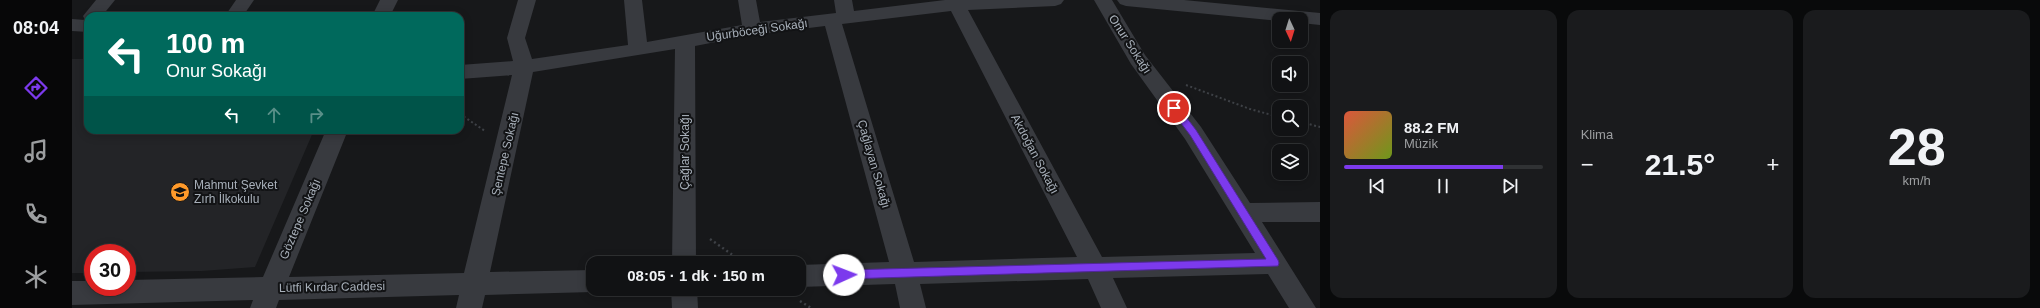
<!DOCTYPE html>
<html lang="tr">
<head>
<meta charset="utf-8">
<style>
	body { margin:0; font-family:Helvetica,sans-serif; background:#1a1b1d; color:#f1f3f6; height:100vh; display:flex; flex-direction:column; font-size:15px; white-space:nowrap }
	* { box-sizing:border-box; margin:0 }
	p { font-size:13px; color:#9c9ea0 }
	.icon { flex:none; width:22px; height:22px; fill:none; stroke:currentColor; stroke-width:2; stroke-linecap:round; stroke-linejoin:round }
	.map { position:relative; flex:1; overflow:hidden }
	.side { display:flex; flex-direction:column; gap:10px; padding:10px; background:#090a0b; width:720px }
	.side>* { flex:none }
	.banner { position:absolute; left:12px; top:12px; width:380px; height:122px; border-radius:12px; box-shadow:0 2px 10px #0003,0 0 0 1px #303234; background:#00695c; color:#fff; overflow:hidden }
	.needle { width:26px; rotate:176deg }
	.fabs { position:absolute; left:1200px; top:12px; display:grid; gap:8px }
	.fabs a { display:grid; place-items:center; width:36px; height:36px; border-radius:8px; background:#111214; box-shadow:0 2px 10px #0003,0 0 0 1px #303234; font-size:20px }
	.speed { position:absolute; left:12px; top:244px; display:flex; gap:8px; font-size:20px; font-weight:700; text-align:center }
	.speed>* { display:grid; place-content:center; width:52px; height:52px; border-radius:50%; background:#111214; box-shadow:0 2px 10px #0003,0 0 0 1px #303234; line-height:1 }
	.speed .limit { border:6px solid #d22; background:#fff; color:#111 }
	.pin { position:absolute; display:grid; place-items:center; width:34px; height:34px; color:#fff; margin:-17px; border:2px solid #fff; border-radius:50%; box-shadow:0 1px 4px #0007 }
	.me { position:absolute; width:44px; margin:-22px; rotate:88deg; stroke-linejoin:round; filter:drop-shadow(0 0 3px #0008) }
	.turn { display:flex; align-items:center; gap:14px; height:84px; padding:0 16px; font-size:18px }
	.turn .icon { width:52px; height:52px; stroke-width:2.5 }
	.turn b { display:block; font-size:28px; line-height:34px }
	.lanes { display:flex; align-items:center; height:38px; padding:0 16px; background:#0003; justify-content:center; gap:20px; direction:ltr }
	.lanes .off { opacity:.35 }
	.big { font-size:30px; font-weight:700; line-height:1.1 }
	.side .widget { flex:1; display:flex; flex-direction:column; justify-content:center; gap:6px; min-width:0; padding:0 14px; border-radius:12px; background:#1a1b1d }
	.side .dial { align-items:center; gap:0 }
	.dial b { font-size:52px; line-height:1 }
	.song { display:flex; align-items:center; gap:12px }
	.cover { width:48px; height:48px; border-radius:6px; background:linear-gradient(135deg,hsl(10 70% 55%),hsl(80 70% 35%)) }
	.played { height:4px; border-radius:2px; background:linear-gradient(90deg,#7c3aed 80%,#303234 80%) }
	.keys { display:flex; justify-content:space-around; direction:ltr }
	.heat { display:flex; justify-content:space-between; align-items:center; font-size:22px; direction:ltr }
	.side .tiles { flex:1; display:grid; gap:10px; grid-template-columns:repeat(3,1fr) }
	.trip { position:absolute; left:514px; top:256px; width:220px; height:40px; border-radius:12px; background:#111214; box-shadow:0 2px 10px #0003,0 0 0 1px #303234; font-weight:700; line-height:40px; text-align:center }
	main { display:flex; flex:1; min-height:0 }
	.tabs { display:flex; flex-direction:column; width:72px; justify-content:space-around; align-items:center; background:#070708; color:#9c9ea0 }
	.tabs .icon { width:28px; height:28px }
	.tabs .on { color:#7c3aed }
	.tabs b { font-size:18px; color:#f1f3f6 }
	.map>svg:first-child { display:block }
	.built { fill:#232427 }
	.lines { fill:none; stroke-linecap:round; stroke-linejoin:round }
	.path-far1 { stroke:#3e4146; stroke-width:2; stroke-dasharray:2 2.5; stroke-linecap:butt }
	.path { stroke:#3e4146; stroke-width:2.5; stroke-dasharray:2 3; stroke-linecap:butt }
	.minor { fill:#383a3f; fill-rule:evenodd }
	.route { fill:#7c3aed; stroke:#51269a }
	.labels { text-anchor:middle; stroke-width:4; stroke-linejoin:round; paint-order:stroke }
	.street-label { font-size:12px; fill:#a8b0ba; stroke:#121315 }
	.poi-label { font-size:12px; fill:#a8b0ba; stroke:#121315; text-anchor:start }
</style>
</head>
<body>
<main>
<nav class="tabs">
<b>08:04</b>
<svg class="icon on" aria-label="directions" viewBox="0 0 24 24"><path d="M12 3l9 9-9 9-9-9zM9 14v-3h6M13 9l2 2-2 2"/></svg>
<svg class="icon" aria-label="music" viewBox="0 0 24 24"><path d="M9 18V5l10-2v13"/><circle cx="6" cy="18" r="3"/><circle cx="16" cy="16" r="3"/></svg>
<svg class="icon" aria-label="phone" viewBox="0 0 24 24"><path d="M5 4h4l2 5-3 2q2 4 5 5l2-3 5 2v4C11 20 4 13 5 4z"/></svg>
<svg class="icon" aria-label="climate" viewBox="0 0 24 24"><path d="M12 3v18M4 7l16 10M4 17L20 7"/></svg>
</nav>
<div class="map">
<svg width="1248" height="308" viewBox="0 0 1248 308">
	<rect width="100%" height="100%" fill="#17181a"/>
	<polygon class="built" points="0,59 16,59 16,130 242,130 183,267 130,271 55,272 55,253 21,253 21,273 0,273"/>
	<g class="lines">
		<g class="path-far1">
			<polyline points="1114,85 1178,109 1207,117"/>
			<polyline points="388,114 413,131"/>
			<polyline points="1229,122 1248,127"/>
		</g>
		<g class="path">
			<polyline points="638,239 672,263"/>
			<polyline points="710,289 716,293"/>
			<polyline points="728,301 739,308"/>
		</g>
		<g class="minor">
			<polygon points="24,0 43,0 30,16 16,16 16,32 0,31 0,19 13,20 11,16"/>
			<polygon points="164,0 182,0 171,16 153,16"/>
			<polygon points="308,0 326,0 318,16 300,16"/>
			<path d="M446 0H464L453 38 460 59 556 45 552 0H570L575 42 670 25 666 0H684L688 22 764 13 762 0H780L782 11 873 0H992L989 4 983 6 896 10 1030 257 1183 253 1113 139 1059 64 1022 0H1040L1073 55 1129 127 1178 203 1248 202V222H1190L1244 308H1217L1196 274 1041 278 1055 308H1029L1016 279 848 284 854 308H828L823 284 727 287V265L817 262 753 26 680 35 623 46 624 263H600L603 49 461 72 418 272 521 270V289H530L521 292 413 295 410 308H384L387 295 207 300 204 308H178L181 300 0 305V281H21V287H55V280L191 277 254 130H276L217 277 392 273 440 75 388 79V65L441 61 435 38ZM879 11 1005 257 842 262 770 24Z"/>
			<polygon points="1045,0 1112,0 1248,13 1248,25 1229,23 1229,19 1207,19 1207,21 1054,6 1048,4"/>
			<polygon points="599,289 625,289 626,308 600,308"/>
		</g>
	</g>
	<polygon class="route" points="1102,104 1105,105 1124,130 1206,260 1207,263 1206,266 772,279 769,278 767,275 769,271 772,270 1194,259 1118,135 1099,110 1099,105"/>
	<defs>
		<symbol id="school-disc" viewBox="-11 -11 22 22"><circle r="9.5" fill="#ff9a2a" stroke="#121315"/><path d="M0-5L7-2L0 1L-7-2ZM-4 1L0 2.5L4 1V4Q0 6-4 4Z" fill="#111"/></symbol>
	</defs>
	<g fill-rule="evenodd">
		<use href="#school-disc" x="97" y="181" width="22" height="22"/>
	</g>
	<g class="labels">
		<g class="street-label">
			<text transform="translate(685 30) rotate(-8)" y="4">Uğurböceği Sokağı</text>
			<text transform="translate(1058 44) rotate(57)" y="4">Onur Sokağı</text>
			<text transform="translate(613 152) rotate(-90)" y="4">Çağlar Sokağı</text>
			<text transform="translate(433 154) rotate(-77)" y="4">Şentepe Sokağı</text>
			<text transform="translate(963 154) rotate(62)" y="4">Akdoğan Sokağı</text>
			<text transform="translate(802 164) rotate(74)" y="4">Çağlayan Sokağı</text>
			<text transform="translate(228 219) rotate(-67)" y="4">Göztepe Sokağı</text>
			<text transform="translate(260 287) rotate(-1)" y="4">Lütfi Kırdar Caddesi</text>
		</g>
		<g class="poi-label">
			<text x="122" y="189">Mahmut Şevket<tspan x="122" dy="14">Zırh İlkokulu</tspan></text>
		</g>
	</g>
</svg>
<div class="fabs">
<a><svg class="needle" viewBox="-14 -14 28 28"><path d="M0-13l5 13h-10z" fill="#e53935"/><path d="M0 13l5-13h-10z" fill="#9c9ea0"/></svg></a>
<a><svg class="icon" aria-label="sound" viewBox="0 0 24 24"><path d="M4 9h4l5-4v14l-5-4H4zM17 9q2 3 0 6"/></svg></a>
<a><svg class="icon" aria-label="search" viewBox="0 0 24 24"><circle cx="10" cy="10" r="6"/><path d="M15 15l6 6"/></svg></a>
<a><svg class="icon" aria-label="layers" viewBox="0 0 24 24"><path d="M12 4l9 5-9 5-9-5zM3 14l9 5 9-5"/></svg></a>
</div>
<div class="speed"><div class="limit">30</div></div>
<div class="pin" style="left:1102px;top:108px;background:#d93025"><svg class="icon" aria-label="arrive" viewBox="0 0 24 24"><path d="M6 21V4h12l-3 4 3 4H6"/></svg></div>
<svg class="me" style="left:772px;top:275px" viewBox="-20 -20 40 40"><circle r="19" fill="#fff"/><path d="M0-13L10 11 0 6-10 11z" fill="#7c3aed"/></svg>
<div class="trip">08:05 · 1 dk · 150 m</div>
<div class="banner">
<div class="turn"><svg class="icon" aria-label="left" viewBox="0 0 24 24"><path d="M17 20v-9H6M10 6l-5 5 5 5"/></svg><div><b>100 m</b>Onur Sokağı</div></div>
<div class="lanes"><svg class="icon" aria-label="left" viewBox="0 0 24 24"><path d="M17 20v-9H6M10 6l-5 5 5 5"/></svg><svg class="icon off" aria-label="ahead" viewBox="0 0 24 24"><path d="M12 20V5M6 11l6-6 6 6"/></svg><svg class="icon off" aria-label="right" viewBox="0 0 24 24"><path d="M7 20v-9h11M14 6l5 5-5 5"/></svg></div>
</div>
</div>
<section class="side">
<div class="tiles">
<div class="widget">
<div class="song"><i class="cover"></i><div><b>88.2 FM</b><p>Müzik</p></div></div>
<div class="played"></div>
<div class="keys"><svg class="icon" aria-label="previous" viewBox="0 0 24 24"><path d="M18 5L8 12l10 7zM5 5v14"/></svg><svg class="icon" aria-label="pause" viewBox="0 0 24 24"><path d="M8 5v14M16 5v14"/></svg><svg class="icon" aria-label="next" viewBox="0 0 24 24"><path d="M6 5l10 7-10 7zM19 5v14"/></svg></div>
</div>
<div class="widget"><p>Klima</p>
<div class="heat"><a>−</a><b class="big">21.5°</b><a>+</a></div>
</div>
<div class="widget dial"><b>28</b><p>km/h</p></div>
</div>
</section>
</main>
</body>
</html>
